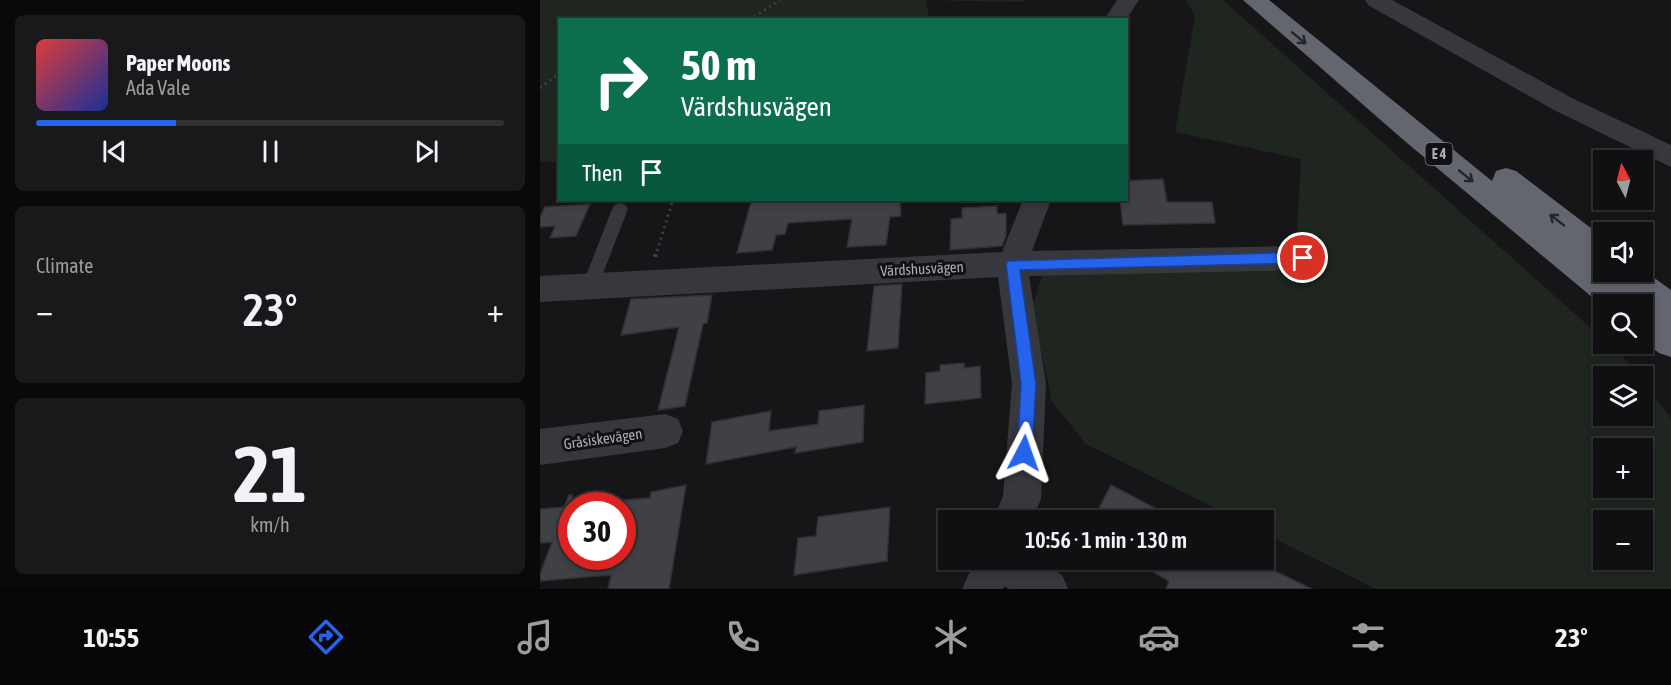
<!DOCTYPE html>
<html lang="en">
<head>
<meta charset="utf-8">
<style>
	body { margin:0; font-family:"Asap Condensed",sans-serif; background:#19191b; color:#f1f3f6; height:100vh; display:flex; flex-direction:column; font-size:22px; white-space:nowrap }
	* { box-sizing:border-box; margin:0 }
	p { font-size:20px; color:#9c9d9f }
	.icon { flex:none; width:33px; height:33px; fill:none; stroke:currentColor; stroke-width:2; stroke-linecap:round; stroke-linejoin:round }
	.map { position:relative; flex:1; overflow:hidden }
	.drawer { display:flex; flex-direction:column; gap:15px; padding:15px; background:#09090a; width:540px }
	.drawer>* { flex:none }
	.top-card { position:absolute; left:18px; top:18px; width:570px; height:183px; border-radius:0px; box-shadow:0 3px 9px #0003,0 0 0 2px #303032; background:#0b6e4f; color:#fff; overflow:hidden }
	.needle { width:39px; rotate:353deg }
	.buttons { position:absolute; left:1053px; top:150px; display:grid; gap:12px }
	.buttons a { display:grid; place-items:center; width:60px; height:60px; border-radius:0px; background:#101012; box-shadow:0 3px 9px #0003,0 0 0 2px #303032; font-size:30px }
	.speed { position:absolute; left:18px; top:492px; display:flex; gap:12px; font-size:30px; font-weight:700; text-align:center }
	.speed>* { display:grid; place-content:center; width:78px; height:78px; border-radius:50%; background:#101012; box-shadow:0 3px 9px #0003,0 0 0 2px #303032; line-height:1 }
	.speed .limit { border:9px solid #d22; background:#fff; color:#111 }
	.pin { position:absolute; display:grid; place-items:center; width:51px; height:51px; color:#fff; margin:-26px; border:3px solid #fff; border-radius:50%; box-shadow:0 2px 6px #0007 }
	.me { position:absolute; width:66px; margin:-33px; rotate:4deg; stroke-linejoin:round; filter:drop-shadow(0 0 4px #0008) }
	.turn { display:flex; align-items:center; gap:21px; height:126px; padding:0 24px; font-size:27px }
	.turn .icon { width:78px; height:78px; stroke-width:2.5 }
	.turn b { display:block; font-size:42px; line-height:51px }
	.then { display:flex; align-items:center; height:57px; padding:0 24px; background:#0003; gap:12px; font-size:22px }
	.big { font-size:45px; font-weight:600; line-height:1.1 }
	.drawer .card { flex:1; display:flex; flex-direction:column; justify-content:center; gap:9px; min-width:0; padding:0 21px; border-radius:9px; background:#19191b }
	.drawer .dial { align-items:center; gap:0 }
	.dial b { font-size:78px; line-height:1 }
	.song { display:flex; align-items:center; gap:18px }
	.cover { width:72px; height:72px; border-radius:9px; background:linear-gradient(135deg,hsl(0 70% 55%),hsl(230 70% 35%)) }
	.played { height:6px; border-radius:3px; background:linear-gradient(90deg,#2563eb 30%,#303032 30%) }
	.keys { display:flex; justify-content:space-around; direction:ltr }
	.heat { display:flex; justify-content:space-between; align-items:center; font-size:33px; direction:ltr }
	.trip { position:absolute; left:398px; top:510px; width:336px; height:60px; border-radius:0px; background:#101012; box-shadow:0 3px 9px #0003,0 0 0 2px #303032; font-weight:600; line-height:60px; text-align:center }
	.tabs { display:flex; height:96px; justify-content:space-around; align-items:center; background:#060607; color:#9c9d9f }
	.tabs .icon { width:42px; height:42px }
	.tabs .on { color:#2563eb }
	.tabs b { font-size:27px; color:#f1f3f6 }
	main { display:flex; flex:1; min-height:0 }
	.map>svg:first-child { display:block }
	.green { fill:#1e261f; fill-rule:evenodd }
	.building { fill:#404145; stroke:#303034; stroke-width:1.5 }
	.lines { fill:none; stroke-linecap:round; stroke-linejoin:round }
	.path-far1 { stroke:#3d3f44; stroke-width:3; stroke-dasharray:2 4; stroke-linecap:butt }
	.path { stroke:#3d3f44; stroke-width:4.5; stroke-dasharray:3 5; stroke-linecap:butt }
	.lane { fill:#37383d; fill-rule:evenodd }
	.street { fill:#37383d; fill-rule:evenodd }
	.highway { fill:#63666e; fill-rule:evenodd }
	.oneway { stroke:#26262a }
	.route { fill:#2563eb; stroke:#184099; stroke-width:1.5 }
	.labels { text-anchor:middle; stroke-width:6; stroke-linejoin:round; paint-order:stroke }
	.shield { fill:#111113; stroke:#7b7e86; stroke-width:1.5 }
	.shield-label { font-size:14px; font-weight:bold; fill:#a8adb8 }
	.street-label { font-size:15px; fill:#a8adb8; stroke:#111113 }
</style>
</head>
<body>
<main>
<section class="drawer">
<div class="card">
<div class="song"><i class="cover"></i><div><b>Paper Moons</b><p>Ada Vale</p></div></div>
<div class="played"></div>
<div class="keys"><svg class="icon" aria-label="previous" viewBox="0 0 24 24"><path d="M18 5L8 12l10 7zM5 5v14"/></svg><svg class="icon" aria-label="pause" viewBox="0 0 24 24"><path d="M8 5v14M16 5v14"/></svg><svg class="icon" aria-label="next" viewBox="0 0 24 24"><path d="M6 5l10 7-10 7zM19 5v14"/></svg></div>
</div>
<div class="card"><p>Climate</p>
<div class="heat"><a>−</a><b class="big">23°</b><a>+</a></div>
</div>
<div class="card dial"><b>21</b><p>km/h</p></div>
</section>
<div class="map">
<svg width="1131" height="589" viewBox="0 0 1131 589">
	<rect width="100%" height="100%" fill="#161618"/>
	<g class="green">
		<polygon points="0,0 488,0 481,2 386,0 389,20 20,20 19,163 0,161"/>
		<path d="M646 0H683L1063 339 1064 344H1068L1086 360 1099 376H1064V416H1102L1103 381 1131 418V589H836L723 533V520H699L546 444 512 402 492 309 508 255 756 250 761 159 635 132 655 16ZM1064 448H1102V488H1064ZM1064 520H1102V560H1064Z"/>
	</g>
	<g class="building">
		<polygon points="623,179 627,202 672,202 675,223 583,225 580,200 586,200 586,181"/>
		<polygon points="255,200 360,200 361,216 350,217 346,245 307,247 312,219 248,223 245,234 236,235 232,250 197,253 211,202"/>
		<polygon points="50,204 36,236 10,238 15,226 0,227 0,217 5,207"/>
		<polygon points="457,206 457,214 466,213 466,236 462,246 410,250 411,219 422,218 422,208"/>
		<polygon points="362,284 358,348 327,351 334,286"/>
		<polygon points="172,295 167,323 163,324 145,406 118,410 139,327 81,335 91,299"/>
		<polygon points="424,363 424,368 440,366 441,398 385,404 386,373 400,371 400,365"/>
		<polygon points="324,405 323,442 255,453 256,447 166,464 172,422 231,411 229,431 278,424 279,411"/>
		<polygon points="146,485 129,589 68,589 71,575 0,581 0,574 12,542 0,543 0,509 24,507 29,495 32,495 32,556 82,556 82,500 110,498 111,492"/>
		<polygon points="571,485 634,518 638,520 558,520 554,518"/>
		<polygon points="350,507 347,561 254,575 258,538 276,536 278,517"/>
		<polygon points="592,560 712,560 772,589 626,589 629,581"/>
	</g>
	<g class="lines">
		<g class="path-far1">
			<polyline points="209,20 240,0"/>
			<polyline points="0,88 20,73"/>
			<polyline points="117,251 133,200"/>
		</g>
		<polyline class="path" points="115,257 117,249"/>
		<polygon class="lane" points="80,203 85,205 88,209 58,286 56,291 50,293 44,291 42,286 72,209 75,205"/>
		<g class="street">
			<polygon points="577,0 599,0 586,20 564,20"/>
			<polygon points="825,0 852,0 1032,98 1131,145 1131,167 1014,110 828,5"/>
			<polygon points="483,200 511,200 492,251 763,246 774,249 778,258 774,267 763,270 489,276 506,384 501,499 492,520 453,520 463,496 472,384 458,277 0,302 0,276 462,252"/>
			<polygon points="125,414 138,419 143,431 138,443 125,448 0,465 0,429"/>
			<polygon points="435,560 496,560 522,575 528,589 469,589 464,586 463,589 422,589"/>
		</g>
		<polygon class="highway" points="703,0 729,0 952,181 956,171 966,168 976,171 1064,238 1064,272 1102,272 1102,269 1131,290 1131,357 1119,353 1102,340 1102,304 1064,304 1064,307 867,143"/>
	</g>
	<defs><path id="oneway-shaft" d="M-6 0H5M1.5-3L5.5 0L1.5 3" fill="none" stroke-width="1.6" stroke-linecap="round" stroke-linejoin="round" transform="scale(1.5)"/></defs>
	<g class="oneway">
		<use href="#oneway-shaft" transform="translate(759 38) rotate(40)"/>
		<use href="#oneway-shaft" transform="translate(926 176) rotate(39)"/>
		<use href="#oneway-shaft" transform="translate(1017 220) rotate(-142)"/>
	</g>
	<polygon class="route" points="763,252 770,258 763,263 480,270 496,384 492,453 490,459 484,461 479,459 477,453 481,384 466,264 468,261"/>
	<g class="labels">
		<rect class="shield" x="885.5" y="143" width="27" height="22" rx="4.5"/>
		<g class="shield-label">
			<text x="899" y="159">E 4</text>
		</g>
		<g class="street-label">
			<text transform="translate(382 269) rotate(-3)" y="5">Värdshusvägen</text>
			<text transform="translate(63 439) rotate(-8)" y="5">Gråsiskevägen</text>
		</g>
	</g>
</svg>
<div class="buttons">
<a><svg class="needle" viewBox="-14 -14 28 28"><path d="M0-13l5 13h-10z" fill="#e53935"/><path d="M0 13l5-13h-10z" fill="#9c9d9f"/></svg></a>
<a><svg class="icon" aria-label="sound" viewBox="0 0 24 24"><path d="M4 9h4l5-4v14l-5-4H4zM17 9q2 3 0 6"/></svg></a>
<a><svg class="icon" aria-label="search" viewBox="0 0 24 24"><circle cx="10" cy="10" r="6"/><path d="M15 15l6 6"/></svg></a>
<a><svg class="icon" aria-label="layers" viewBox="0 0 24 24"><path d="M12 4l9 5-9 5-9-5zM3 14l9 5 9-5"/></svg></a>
<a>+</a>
<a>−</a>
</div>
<div class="speed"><div class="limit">30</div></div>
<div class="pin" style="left:763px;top:258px;background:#d93025"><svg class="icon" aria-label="arrive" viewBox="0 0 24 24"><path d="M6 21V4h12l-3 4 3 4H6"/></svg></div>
<svg class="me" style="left:484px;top:453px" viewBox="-20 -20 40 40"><path d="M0-17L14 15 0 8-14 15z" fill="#2563eb" stroke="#fff" stroke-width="4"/></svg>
<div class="trip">10:56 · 1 min · 130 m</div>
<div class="top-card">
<div class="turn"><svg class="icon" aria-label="right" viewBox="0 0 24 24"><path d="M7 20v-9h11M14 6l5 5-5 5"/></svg><div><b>50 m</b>Värdshusvägen</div></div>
<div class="then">Then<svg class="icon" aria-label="arrive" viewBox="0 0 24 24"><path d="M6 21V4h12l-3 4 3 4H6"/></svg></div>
</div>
</div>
</main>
<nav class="tabs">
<b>10:55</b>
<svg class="icon on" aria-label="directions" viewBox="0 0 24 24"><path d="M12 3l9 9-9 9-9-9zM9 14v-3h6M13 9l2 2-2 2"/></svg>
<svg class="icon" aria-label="music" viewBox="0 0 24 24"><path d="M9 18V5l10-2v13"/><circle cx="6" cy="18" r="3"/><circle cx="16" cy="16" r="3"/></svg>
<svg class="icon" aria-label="phone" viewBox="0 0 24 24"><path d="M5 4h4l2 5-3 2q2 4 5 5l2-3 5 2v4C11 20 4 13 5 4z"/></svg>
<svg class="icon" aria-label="climate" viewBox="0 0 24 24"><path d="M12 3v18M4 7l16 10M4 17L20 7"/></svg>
<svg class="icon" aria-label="car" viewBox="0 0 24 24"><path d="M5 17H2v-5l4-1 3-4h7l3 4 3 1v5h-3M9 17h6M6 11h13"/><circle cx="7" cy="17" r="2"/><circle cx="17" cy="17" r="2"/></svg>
<svg class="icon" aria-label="filters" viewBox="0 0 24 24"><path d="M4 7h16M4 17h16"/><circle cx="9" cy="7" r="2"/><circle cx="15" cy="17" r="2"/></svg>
<b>23°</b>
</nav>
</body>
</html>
